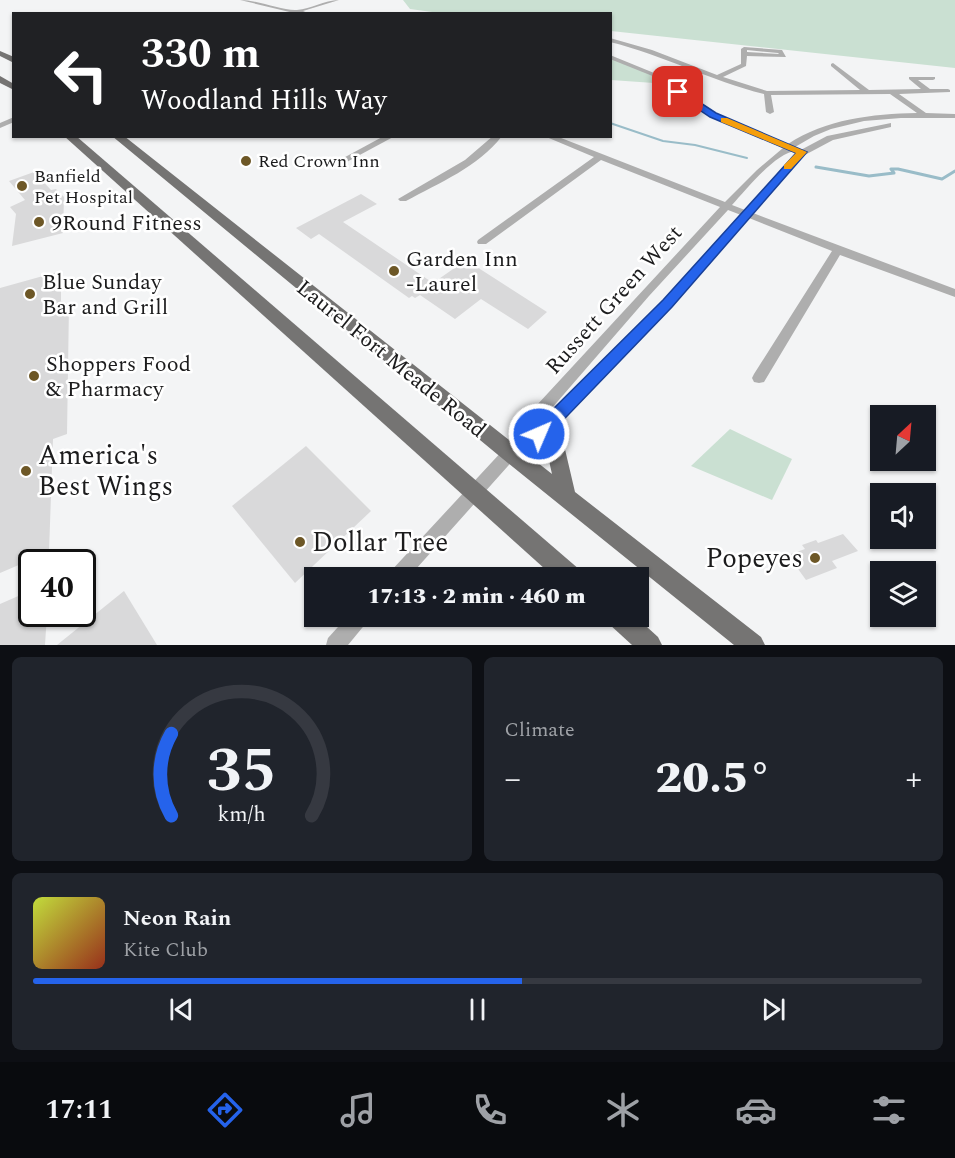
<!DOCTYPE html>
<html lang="en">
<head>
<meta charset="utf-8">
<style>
	body { margin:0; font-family:Spectral,serif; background:#20242c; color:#f1f3f6; height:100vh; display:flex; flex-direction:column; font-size:22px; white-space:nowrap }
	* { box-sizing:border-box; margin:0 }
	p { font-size:20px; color:#9ea1a6 }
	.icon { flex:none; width:33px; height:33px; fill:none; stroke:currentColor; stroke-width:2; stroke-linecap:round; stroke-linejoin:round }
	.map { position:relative; height:645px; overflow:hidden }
	.panel { display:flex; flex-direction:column; gap:12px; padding:12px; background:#0d0f14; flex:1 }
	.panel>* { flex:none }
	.top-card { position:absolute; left:12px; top:12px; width:600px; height:126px; border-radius:0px; box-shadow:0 2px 4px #0004; background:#202124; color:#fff; overflow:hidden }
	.needle { width:39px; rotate:26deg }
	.buttons { position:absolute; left:870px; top:405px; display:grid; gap:12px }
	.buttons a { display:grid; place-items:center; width:66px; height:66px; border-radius:0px; background:#171b24; box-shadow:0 2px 4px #0004; font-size:30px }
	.speed { position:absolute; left:18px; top:549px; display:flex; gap:12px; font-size:30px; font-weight:700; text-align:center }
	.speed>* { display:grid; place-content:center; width:78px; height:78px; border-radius:50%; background:#171b24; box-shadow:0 2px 4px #0004; line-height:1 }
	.speed .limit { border:3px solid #111; border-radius:9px; background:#fff; color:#111 }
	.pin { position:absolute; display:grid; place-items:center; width:51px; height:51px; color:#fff; margin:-26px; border-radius:12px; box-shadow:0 3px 9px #0006 }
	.me { position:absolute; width:66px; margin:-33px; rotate:45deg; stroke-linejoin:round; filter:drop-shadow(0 0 4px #0008) }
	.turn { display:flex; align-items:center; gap:21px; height:126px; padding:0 30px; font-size:27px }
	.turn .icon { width:78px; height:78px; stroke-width:2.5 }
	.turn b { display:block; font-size:42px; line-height:51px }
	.big { font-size:45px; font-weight:800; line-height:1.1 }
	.panel .widget { flex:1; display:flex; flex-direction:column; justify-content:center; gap:9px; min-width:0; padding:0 21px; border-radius:9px; background:#20242c }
	.panel .dial { align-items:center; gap:0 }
	.dial svg { height:156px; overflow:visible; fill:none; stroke:#363941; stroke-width:7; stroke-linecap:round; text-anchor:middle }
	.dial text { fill:#f1f3f6; stroke:none }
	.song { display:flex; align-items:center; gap:18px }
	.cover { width:72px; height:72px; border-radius:9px; background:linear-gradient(135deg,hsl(70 70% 55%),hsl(10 70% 35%)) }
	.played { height:6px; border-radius:3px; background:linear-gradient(90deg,#2563eb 55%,#363941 55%) }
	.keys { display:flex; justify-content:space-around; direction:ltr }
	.heat { display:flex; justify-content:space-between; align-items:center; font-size:33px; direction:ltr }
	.panel .tiles { flex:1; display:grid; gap:12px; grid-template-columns:1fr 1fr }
	.widget:last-child { grid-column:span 2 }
	.trip { position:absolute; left:304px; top:567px; width:345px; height:60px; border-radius:0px; background:#171b24; box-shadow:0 2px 4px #0004; font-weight:800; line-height:60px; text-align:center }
	.tabs { display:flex; height:96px; justify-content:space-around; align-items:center; background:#090b0e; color:#9ea1a6 }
	.tabs .icon { width:42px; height:42px }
	.tabs .current { color:#2563eb }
	.tabs b { font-size:27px; color:#f1f3f6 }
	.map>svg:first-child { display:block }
	.green { fill:#cae0d2 }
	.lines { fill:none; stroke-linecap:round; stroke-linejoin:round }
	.stream-far1 { stroke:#99bcc8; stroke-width:2 }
	.stream { stroke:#99bcc8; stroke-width:3 }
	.building { fill:#d9d9da }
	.minor { fill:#aeaeae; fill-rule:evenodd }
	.major { fill:#757473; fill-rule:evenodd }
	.route { fill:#2563eb; stroke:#184099; stroke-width:1.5 }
	.slow { fill:#f59e0b }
	.poi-dot { fill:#6d5726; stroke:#fff; stroke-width:2 }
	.labels { text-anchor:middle; stroke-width:5; stroke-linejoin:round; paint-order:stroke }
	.far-poi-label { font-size:18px; fill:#1c1c1d; stroke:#fff; text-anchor:start }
	.poi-label { font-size:22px; fill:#1c1c1d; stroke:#fff; text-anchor:start }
	.street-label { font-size:22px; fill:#1c1c1d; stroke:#fff }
	.near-poi-label { font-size:27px; fill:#1c1c1d; stroke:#fff; text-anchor:start }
</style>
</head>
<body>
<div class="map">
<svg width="955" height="645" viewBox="0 0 955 645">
	<rect width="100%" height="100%" fill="#f3f4f5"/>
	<g class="green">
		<polygon points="403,0 955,0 955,68 611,31 610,14 447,14 410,9"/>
		<polygon points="610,58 633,65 668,84 611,80"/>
		<polygon points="730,429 792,459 772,500 691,466"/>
	</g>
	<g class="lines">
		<polyline class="stream-far1" points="610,123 663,141 695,145 747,158"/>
		<polyline class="stream" points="816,167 869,176 894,173 891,169 898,169 942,179 955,171"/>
	</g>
	<g class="building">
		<polygon points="34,172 51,190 56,189 64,197 63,233 12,246 16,214 10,207 25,200 9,181"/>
		<polygon points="361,194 377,204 343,222 433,283 466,260 547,312 528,329 481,299 455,319 420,295 415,298 412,296 409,298 319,234 311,239 296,228"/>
		<polygon points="61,271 61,301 69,304 67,434 53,439 49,552 0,573 0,288"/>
		<polygon points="306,446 371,511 295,583 232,506"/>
		<polygon points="843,534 858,551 832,561 837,568 806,580 788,555 805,549 802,545 816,540 818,543"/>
		<polygon points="32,590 32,614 47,614 45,645 0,645 0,604"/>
		<polygon points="124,591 157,645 57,645"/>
	</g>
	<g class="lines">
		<g class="minor">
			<path d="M240 0C259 0 282 11 297 10 311 9 324 0 339 0L303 11 310 14H298Z"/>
			<path d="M610 38 652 50 717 75 741 64V49L744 47 782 50 786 57 747 56 746 66 723 77 767 91 860 90 831 66V64L833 63 869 90 921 89 909 79V77H935V79L933 80H918L930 89H948L950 90V92L899 94 926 113 955 114V118H901L864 121 831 129 814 136 795 147 797 149 796 151C776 152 746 190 732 205L745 210 797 152 827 136 891 123V127L833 140 803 156 753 213 955 289V297L840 255 764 382 759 383 754 382 752 378 754 374 832 251 749 218 672 307 624 357 544 438 516 457 408 578H387L390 572 505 448 524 419 720 207 601 160 486 244H478L477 242 478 240 594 157 544 136H556L725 202 757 170 783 148 710 117 655 77 610 59V55L659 75 716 113 788 144C826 119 872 114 917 113L890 94 771 95 774 112 770 114 766 112 764 94C711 81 663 55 610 42ZM747 50 778 53 779 54 747 52ZM728 210 741 215 664 301 532 431 649 296Z"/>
			<polygon points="14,117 14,122 0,128 0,123"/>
			<polygon points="384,136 395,136 343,164 336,162"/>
			<path d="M493 136H502C478 167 439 183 406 201H400L398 199 465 160Z"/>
			<polygon points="348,616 370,616 367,622 348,645 326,645 328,638"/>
		</g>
		<g class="major">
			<polygon points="0,51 14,57 14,63 0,56"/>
			<polygon points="0,76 14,84 14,90 0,83"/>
			<polygon points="64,136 76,136 580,570 583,578 555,578"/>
			<path d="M112 136H124L552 474C548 455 541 431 550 413L556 410 562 413 565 418 564 445 575 492 761 637 765 645H734L503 459Z"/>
			<polygon points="606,616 635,616 658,637 662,645 632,645 609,624"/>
		</g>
	</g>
	<polygon class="route" points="676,90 681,90 716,113 807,152 672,307 545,439 539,442 533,439 531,434 533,429 663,300 796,153 710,117 676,94"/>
	<polygon class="slow" points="721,118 727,118 807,152 791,169 784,169 784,165 796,153 721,122"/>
	<g class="poi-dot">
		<circle cx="246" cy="161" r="6"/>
		<circle cx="22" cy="186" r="6"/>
		<circle cx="39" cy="222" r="6"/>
		<circle cx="394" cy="271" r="6"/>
		<circle cx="30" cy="294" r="6"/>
		<circle cx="34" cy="376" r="6"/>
		<circle cx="26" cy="471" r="6"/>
		<circle cx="300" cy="542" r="6"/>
		<circle cx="815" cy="558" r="6"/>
	</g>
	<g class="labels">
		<g class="far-poi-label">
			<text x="258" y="167">Red Crown Inn</text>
			<text x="34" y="182">Banfield<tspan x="34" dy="21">Pet Hospital</tspan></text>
		</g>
		<g class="poi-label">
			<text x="51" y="230">9Round Fitness</text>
			<text x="406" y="266">Garden Inn<tspan x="406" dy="25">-Laurel</tspan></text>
			<text x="42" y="289">Blue Sunday<tspan x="42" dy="25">Bar and Grill</tspan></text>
			<text x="46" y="371">Shoppers Food<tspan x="46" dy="25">&amp; Pharmacy</tspan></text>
		</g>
		<g class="street-label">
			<text transform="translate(613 299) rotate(-48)" y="8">Russett Green West</text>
			<text transform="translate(392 358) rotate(39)" y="8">Laurel Fort Meade Road</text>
		</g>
		<g class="near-poi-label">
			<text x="38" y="464">America's<tspan x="38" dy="31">Best Wings</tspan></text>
			<text x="312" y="551">Dollar Tree</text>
			<text x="803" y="567" text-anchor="end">Popeyes</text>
		</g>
	</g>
</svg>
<div class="buttons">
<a><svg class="needle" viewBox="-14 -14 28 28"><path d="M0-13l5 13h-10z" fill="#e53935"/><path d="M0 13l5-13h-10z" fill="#9ea1a6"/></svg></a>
<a><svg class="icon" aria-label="sound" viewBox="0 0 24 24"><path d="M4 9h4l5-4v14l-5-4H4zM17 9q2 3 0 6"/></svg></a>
<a><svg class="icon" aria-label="layers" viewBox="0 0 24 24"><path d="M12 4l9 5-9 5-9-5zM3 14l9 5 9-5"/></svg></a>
</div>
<div class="speed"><div class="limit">40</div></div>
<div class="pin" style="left:678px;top:92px;background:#d93025"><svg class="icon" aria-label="arrive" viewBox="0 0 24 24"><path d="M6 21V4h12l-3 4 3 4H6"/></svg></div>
<svg class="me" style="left:539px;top:434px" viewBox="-20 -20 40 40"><circle r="17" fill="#2563eb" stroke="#fff" stroke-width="3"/><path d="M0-11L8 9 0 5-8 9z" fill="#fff"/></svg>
<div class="trip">17:13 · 2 min · 460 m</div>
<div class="top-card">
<div class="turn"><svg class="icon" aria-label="left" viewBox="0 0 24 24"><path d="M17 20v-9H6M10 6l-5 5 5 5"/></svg><div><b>330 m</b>Woodland Hills Way</div></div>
</div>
</div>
<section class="panel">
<div class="tiles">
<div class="widget dial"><svg viewBox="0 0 100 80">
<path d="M14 69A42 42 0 1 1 86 69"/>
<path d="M14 69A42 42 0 0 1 14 27" stroke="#2563eb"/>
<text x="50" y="56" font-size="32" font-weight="700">35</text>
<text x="50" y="72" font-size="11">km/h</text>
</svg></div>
<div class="widget"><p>Climate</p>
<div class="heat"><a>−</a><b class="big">20.5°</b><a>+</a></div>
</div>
<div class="widget">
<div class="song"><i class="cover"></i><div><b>Neon Rain</b><p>Kite Club</p></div></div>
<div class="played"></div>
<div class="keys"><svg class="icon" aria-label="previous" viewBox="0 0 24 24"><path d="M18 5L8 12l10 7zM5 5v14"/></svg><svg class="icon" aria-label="pause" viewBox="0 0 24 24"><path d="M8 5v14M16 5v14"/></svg><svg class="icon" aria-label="next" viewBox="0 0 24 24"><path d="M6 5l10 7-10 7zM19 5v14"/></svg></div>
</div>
</div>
</section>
<nav class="tabs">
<b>17:11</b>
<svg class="icon current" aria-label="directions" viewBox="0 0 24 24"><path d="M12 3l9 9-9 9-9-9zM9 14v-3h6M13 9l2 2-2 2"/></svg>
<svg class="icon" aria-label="music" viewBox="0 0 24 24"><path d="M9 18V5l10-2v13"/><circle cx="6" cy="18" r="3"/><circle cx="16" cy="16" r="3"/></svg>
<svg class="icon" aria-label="phone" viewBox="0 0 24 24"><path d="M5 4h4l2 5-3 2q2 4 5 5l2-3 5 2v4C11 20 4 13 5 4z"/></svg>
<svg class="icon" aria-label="climate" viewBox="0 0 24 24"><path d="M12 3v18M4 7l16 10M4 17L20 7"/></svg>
<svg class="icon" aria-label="car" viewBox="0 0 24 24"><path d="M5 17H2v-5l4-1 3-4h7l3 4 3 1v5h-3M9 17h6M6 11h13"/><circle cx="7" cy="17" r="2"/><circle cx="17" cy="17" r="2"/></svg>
<svg class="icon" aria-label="filters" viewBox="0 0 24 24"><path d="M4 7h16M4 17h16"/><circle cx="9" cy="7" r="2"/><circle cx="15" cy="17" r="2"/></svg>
</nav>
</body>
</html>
